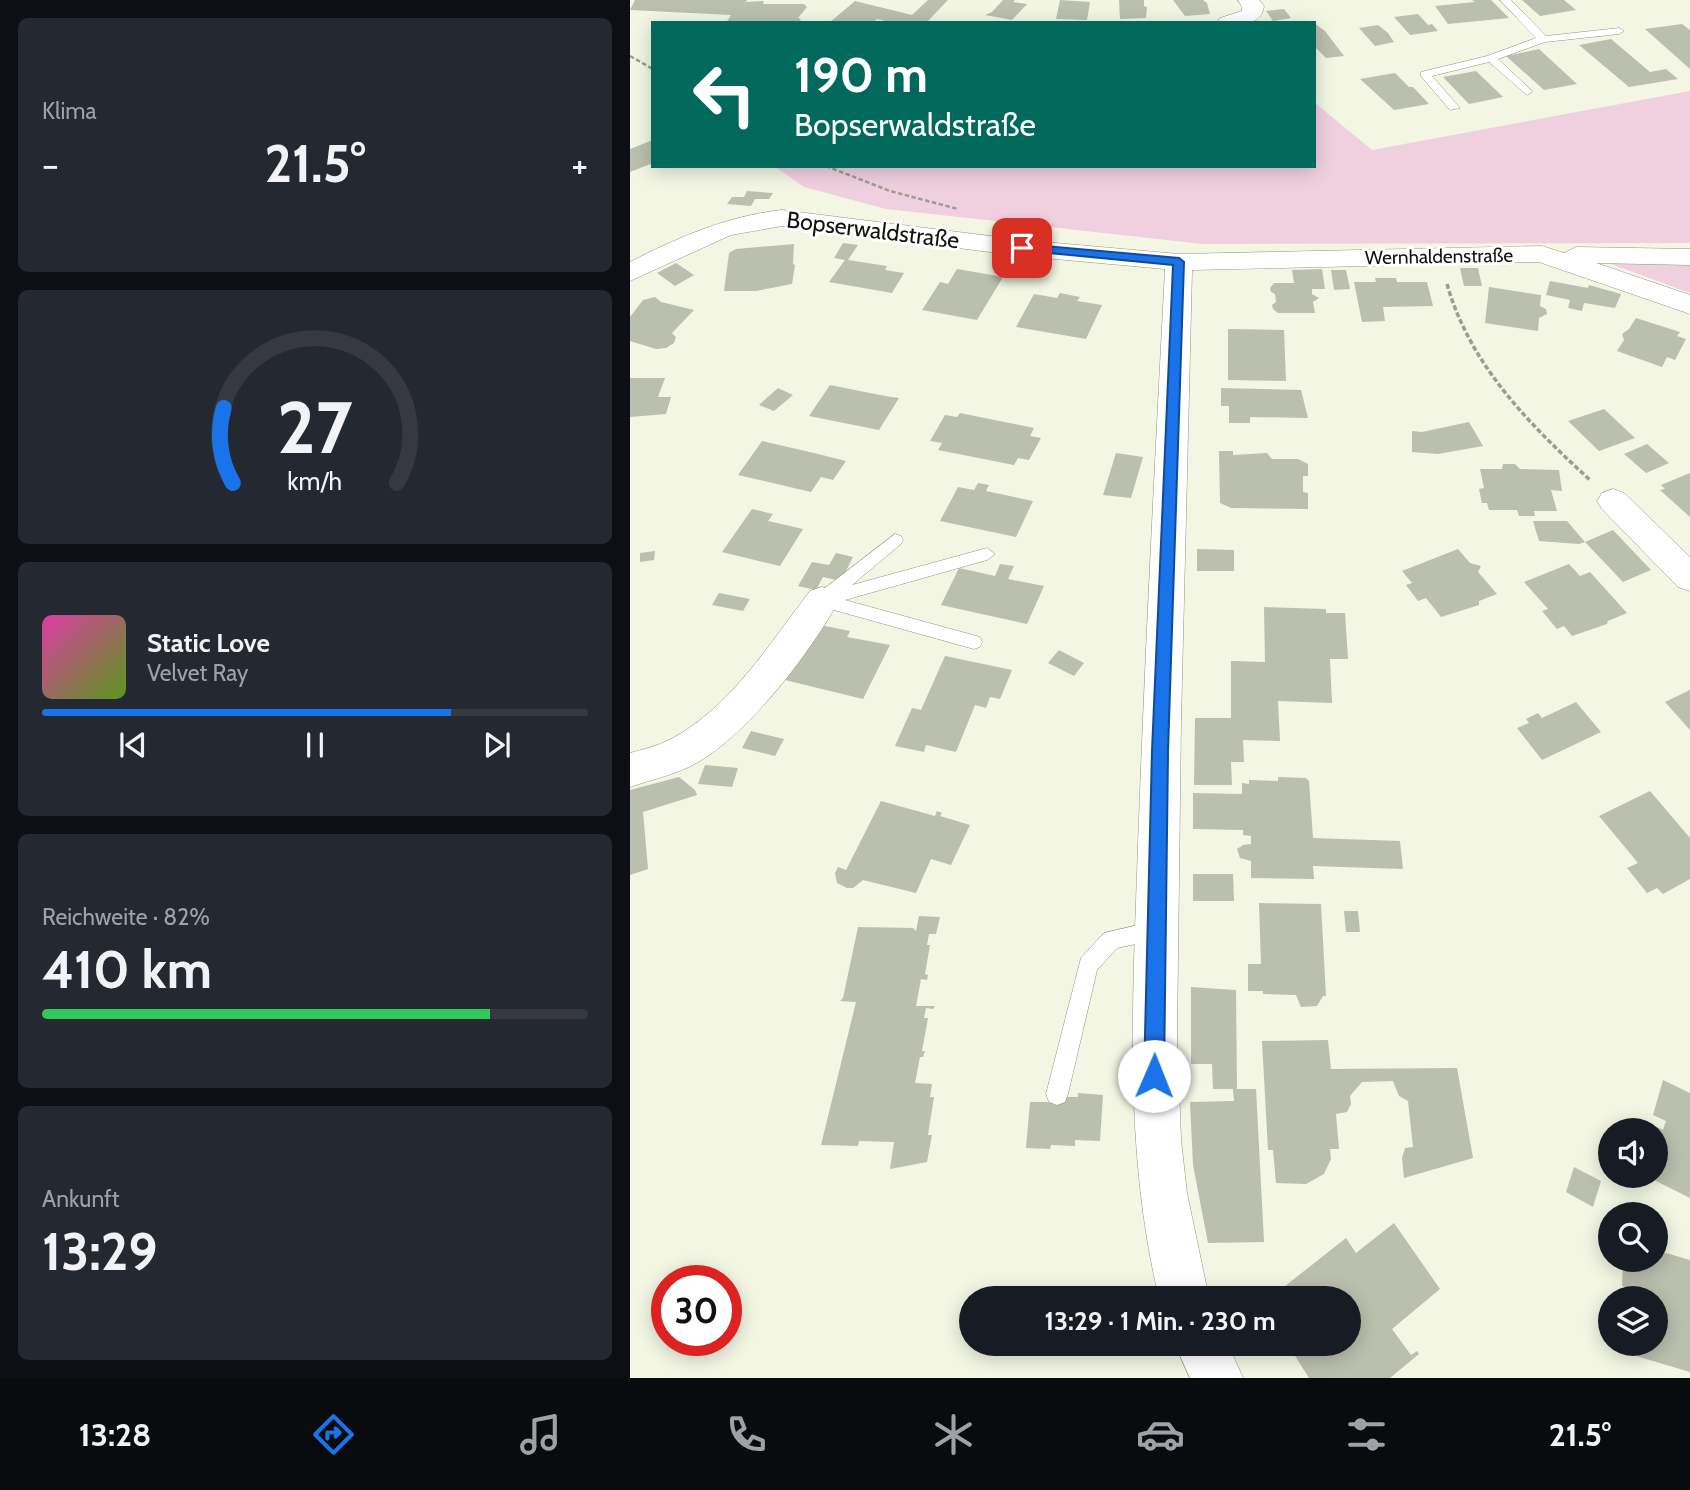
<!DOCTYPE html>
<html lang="de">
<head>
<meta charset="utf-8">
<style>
	body { margin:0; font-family:Cabin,sans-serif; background:#242831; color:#f1f3f6; height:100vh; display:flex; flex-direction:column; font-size:26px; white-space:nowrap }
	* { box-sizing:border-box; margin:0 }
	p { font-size:23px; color:#9ea1a6 }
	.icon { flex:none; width:38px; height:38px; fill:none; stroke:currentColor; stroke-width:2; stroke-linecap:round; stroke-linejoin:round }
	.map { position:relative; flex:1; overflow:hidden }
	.drawer { display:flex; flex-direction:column; gap:18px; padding:18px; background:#0d0f14; width:630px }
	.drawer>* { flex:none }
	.top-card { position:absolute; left:21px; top:21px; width:665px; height:147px; border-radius:0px; box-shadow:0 4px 18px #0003; background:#00695c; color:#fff; overflow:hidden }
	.tools { position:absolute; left:968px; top:1118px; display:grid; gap:14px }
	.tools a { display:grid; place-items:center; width:70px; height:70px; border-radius:50%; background:#171b24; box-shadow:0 4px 18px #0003; font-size:35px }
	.speed { position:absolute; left:21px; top:1265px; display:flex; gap:14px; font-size:35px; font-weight:700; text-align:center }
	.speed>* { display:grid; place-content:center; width:91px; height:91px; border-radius:50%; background:#171b24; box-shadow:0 4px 18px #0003; line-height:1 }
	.speed .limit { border:10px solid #d22; background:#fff; color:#111 }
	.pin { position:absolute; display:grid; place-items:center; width:60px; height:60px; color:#fff; margin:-30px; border-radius:14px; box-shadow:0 4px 10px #0006 }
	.me { position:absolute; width:77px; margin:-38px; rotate:1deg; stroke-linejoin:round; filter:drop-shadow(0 0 5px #0008) }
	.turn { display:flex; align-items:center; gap:24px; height:147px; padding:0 28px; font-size:32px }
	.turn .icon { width:91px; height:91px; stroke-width:2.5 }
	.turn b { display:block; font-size:49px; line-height:60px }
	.big { font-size:52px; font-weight:700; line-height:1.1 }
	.drawer .widget { flex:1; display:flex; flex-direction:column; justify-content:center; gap:10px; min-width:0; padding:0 24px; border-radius:10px; background:#242831 }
	.drawer .dial { align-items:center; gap:0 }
	.dial svg { height:182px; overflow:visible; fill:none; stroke:#363941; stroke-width:7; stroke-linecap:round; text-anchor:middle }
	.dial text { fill:#f1f3f6; stroke:none }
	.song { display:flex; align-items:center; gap:21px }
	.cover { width:84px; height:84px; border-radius:10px; background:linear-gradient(135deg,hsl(320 70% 55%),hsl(90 70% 35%)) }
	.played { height:7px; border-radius:4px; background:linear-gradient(90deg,#1a73e8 75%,#363941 75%) }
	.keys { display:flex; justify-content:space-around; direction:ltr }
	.heat { display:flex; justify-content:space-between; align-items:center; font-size:38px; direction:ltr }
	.charge { height:10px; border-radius:5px; background:linear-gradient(90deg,#34c759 82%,#363941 0) }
	.trip { position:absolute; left:329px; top:1286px; width:402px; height:70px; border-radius:35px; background:#171b24; box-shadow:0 4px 18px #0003; font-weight:700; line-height:70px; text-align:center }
	.menu { display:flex; height:112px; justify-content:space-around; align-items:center; background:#090b0e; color:#9ea1a6 }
	.menu .icon { width:49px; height:49px }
	.menu .active { color:#1a73e8 }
	.menu b { font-size:32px; color:#f1f3f6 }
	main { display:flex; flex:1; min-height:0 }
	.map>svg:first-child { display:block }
	.green { fill:#f0d0df }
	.building { fill:#bbbfad }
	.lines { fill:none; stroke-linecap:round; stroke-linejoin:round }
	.service-casing { stroke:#919483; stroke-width:1 }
	.minor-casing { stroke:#919483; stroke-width:1 }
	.path-far1 { stroke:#9a9d8f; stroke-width:2.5; stroke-dasharray:4.5 2.5; stroke-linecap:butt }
	.path { stroke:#9a9d8f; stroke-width:3.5; stroke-dasharray:5 2.5; stroke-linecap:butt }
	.service { fill:#fff; fill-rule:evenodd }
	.minor { fill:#fff; fill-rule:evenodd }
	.route { fill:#1a73e8; stroke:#114b97; stroke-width:2 }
	.labels { text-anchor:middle; stroke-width:6; stroke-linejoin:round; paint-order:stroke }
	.far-street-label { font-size:19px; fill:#12130d; stroke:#fff }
	.street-label { font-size:23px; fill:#12130d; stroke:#fff }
</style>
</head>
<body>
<main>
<section class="drawer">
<div class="widget"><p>Klima</p>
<div class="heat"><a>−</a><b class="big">21.5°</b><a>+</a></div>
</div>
<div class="widget dial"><svg viewBox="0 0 100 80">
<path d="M14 69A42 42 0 1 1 86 69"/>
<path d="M14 69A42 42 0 0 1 10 36" stroke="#1a73e8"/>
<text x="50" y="56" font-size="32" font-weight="700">27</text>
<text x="50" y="72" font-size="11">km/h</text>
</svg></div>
<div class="widget">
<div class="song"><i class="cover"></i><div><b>Static Love</b><p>Velvet Ray</p></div></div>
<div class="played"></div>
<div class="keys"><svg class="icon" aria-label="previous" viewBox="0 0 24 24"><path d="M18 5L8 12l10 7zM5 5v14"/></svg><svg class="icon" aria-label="pause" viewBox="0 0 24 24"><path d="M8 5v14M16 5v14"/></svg><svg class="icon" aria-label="next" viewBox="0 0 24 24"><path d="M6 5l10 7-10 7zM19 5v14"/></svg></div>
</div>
<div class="widget"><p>Reichweite · 82%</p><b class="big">410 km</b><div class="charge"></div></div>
<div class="widget"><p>Ankunft</p><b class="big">13:29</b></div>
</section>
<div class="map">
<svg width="1060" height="1378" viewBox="0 0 1060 1378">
	<rect width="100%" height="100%" fill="#f2f6e3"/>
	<g class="green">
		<polygon points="1060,91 1060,243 573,244 256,209 174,187 144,166 684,166 684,102 742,150"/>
		<polygon points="962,257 1060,257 1060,293"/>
	</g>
	<g class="building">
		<polygon points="5,0 117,0 116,2 134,1 133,4 174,4 177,7 168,18 171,19 168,23 96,23 101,15 0,10"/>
		<polygon points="298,0 318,0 296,23 264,23 247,19 242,23 199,23 225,1 282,15"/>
		<polygon points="373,0 385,0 383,2 397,4 382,20 355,15 362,12"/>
		<polygon points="430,0 460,2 457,20 426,19"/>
		<polygon points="489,0 514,0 514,6 517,7 516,18 490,19"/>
		<polygon points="543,0 573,0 577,3 580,14 555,16"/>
		<polygon points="842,0 861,0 879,18 818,24 805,6 845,2"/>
		<polygon points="892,0 934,0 946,10 910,16"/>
		<polygon points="654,9 661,18 643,21 636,11"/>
		<polygon points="788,14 798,25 802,24 808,31 780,35 764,17"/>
		<polygon points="684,23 695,31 714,56 696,58 684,46"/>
		<polygon points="1052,24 1060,30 1060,69 1015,29"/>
		<polygon points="748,25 758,33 764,42 745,46 729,28"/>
		<polygon points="981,39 1020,72 1036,69 1048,79 999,87 949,45"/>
		<polygon points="909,49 947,84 914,90 876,56"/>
		<polygon points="846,71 873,97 839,104 813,77"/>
		<polygon points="765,73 779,87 783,87 799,104 764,110 730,79"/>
		<polygon points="23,140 23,163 0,172 0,149"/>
		<polygon points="117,191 143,193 139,199 125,199 121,206 97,204 102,197 114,197"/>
		<polygon points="213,243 228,245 218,260 257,266 255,270 274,273 262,293 199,282 215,260 204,258"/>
		<polygon points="164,244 163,264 165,265 162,284 126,291 94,291 99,253 106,249"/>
		<polygon points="46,263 64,275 45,286 27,273"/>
		<polygon points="830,268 848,268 852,286 834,286"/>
		<polygon points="327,269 373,277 347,320 292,310 310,282 318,284"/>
		<polygon points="692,269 695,289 682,289 682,294 689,298 683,302 685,313 648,313 643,309 642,305 646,302 645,294 641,292 640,288 644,283 664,283 662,270"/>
		<polygon points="701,270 716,270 720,289 704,290"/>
		<polygon points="745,278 766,278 767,282 797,282 803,306 753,307 755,321 732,322 724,282 746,282"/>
		<polygon points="920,281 958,288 959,285 991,294 985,308 954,303 952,311 938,308 940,300 916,295"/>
		<polygon points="859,287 911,295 910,306 916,309 917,314 909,318 908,331 855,323"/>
		<polygon points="430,293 450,297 447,301 472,305 456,339 386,327 404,294 427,298"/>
		<polygon points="25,297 31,302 64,310 42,333 46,337 44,343 36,348 26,349 0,341 0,317 13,300"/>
		<polygon points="1006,318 1050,332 1047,336 1056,339 1045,360 1037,357 1032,367 987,351 994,340 992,334 999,329"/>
		<polygon points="598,329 654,330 656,381 598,380"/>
		<polygon points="0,378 35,378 28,397 41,397 36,414 0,417"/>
		<polygon points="200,385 255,396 269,398 249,430 179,416"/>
		<polygon points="148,388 163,395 144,411 129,405"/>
		<polygon points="591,388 671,390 678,418 620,417 620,423 599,423 599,406 591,406"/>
		<polygon points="974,409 1005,438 969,451 938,421"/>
		<polygon points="330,413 404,428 400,436 411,438 399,460 388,458 384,465 308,450 312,443 300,441 315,415 327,417"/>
		<polygon points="839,422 853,446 808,454 782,452 782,431 792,432"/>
		<polygon points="132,441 184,453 216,461 203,480 191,477 181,492 108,475"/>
		<polygon points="1017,444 1039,463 1016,473 994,454"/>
		<polygon points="589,451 603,451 603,455 637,453 642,459 668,459 678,464 678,476 673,476 673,492 678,493 678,509 601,508 590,503"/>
		<polygon points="486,453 513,457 501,498 473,495"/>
		<polygon points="873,464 885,464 890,469 929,470 932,491 921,490 927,511 904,511 905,516 889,516 887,510 859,510 857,503 852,503 849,489 854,488 850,469 872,469"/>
		<polygon points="1060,473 1060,517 1030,490 1035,489 1031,485"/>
		<polygon points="348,483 359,485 356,491 403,501 386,537 310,521 328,487 344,490"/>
		<polygon points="122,509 143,514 138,521 173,529 150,566 92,552"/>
		<polygon points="903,521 937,521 955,542 949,544 909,541"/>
		<polygon points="983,530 1021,570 993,582 955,542"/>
		<polygon points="567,549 604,550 604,571 567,571"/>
		<polygon points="828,549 840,563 851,566 848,572 867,594 849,601 849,605 811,617 796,598 788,601 776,585 782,583 772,571"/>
		<polygon points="25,551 24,560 10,562 10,553"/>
		<polygon points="206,553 223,557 211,581 193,577 186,590 168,586 182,562 199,565"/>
		<polygon points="370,564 384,566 378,579 414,586 397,624 311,605 329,568 365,576"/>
		<polygon points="939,564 950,576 960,572 997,613 978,621 977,624 942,636 934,626 927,629 912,611 918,609 894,582"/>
		<polygon points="89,593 120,599 113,611 82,605"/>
		<polygon points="634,607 696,609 696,613 715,613 718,659 700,659 702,703 648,701 650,741 613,740 614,762 601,762 602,785 564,785 565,718 601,718 601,661 635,662"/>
		<polygon points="185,624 220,631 217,637 260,645 233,699 155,680"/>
		<polygon points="429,650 454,663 444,676 418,663"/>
		<polygon points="315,656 382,670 370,699 360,697 356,708 345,705 326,752 296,745 294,752 265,746 282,708 291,710"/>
		<polygon points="1060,690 1060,730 1035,702"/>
		<polygon points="946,702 971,732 912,760 887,728 899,723 896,719 908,713 912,718"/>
		<polygon points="121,731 154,739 145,756 112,748"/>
		<polygon points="75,765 108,768 102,787 68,784"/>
		<polygon points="49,777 65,790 67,795 13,812 18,869 0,875 0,790"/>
		<polygon points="648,777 676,778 679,781 683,838 770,841 773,869 683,866 684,879 621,878 621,861 610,858 607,849 613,845 621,844 621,836 613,835 613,830 563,829 563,793 612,794 612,783 619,784 619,780 648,781"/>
		<polygon points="1020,791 1060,838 1060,879 1033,894 1027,888 1017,893 997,868 1008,863 969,816"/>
		<polygon points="251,801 305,816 307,811 312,813 310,816 340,825 321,865 301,859 286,893 233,880 223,888 217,888 207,883 205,873 208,867 216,870"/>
		<polygon points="563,874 603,874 604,901 563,901"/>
		<polygon points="629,903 691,904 696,996 693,996 687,1006 671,1007 666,995 633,994 633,991 618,991 618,964 631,964"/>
		<polygon points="714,911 728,911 730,932 716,932"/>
		<polygon points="289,916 310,917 306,934 299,934 297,945 300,945 295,974 298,975 297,980 291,979 286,1006 305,1006 303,1009 296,1008 294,1018 298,1018 292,1051 295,1051 293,1057 290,1057 285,1083 302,1084 300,1097 304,1097 298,1135 302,1135 297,1162 260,1169 264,1142 229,1141 228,1146 191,1145 226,1002 210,1001 213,998 228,927 283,928 286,931"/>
		<polygon points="561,987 606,990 607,1089 626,1089 634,1242 578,1243 563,1165 560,1102 604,1101 603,1089 583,1089 582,1064 561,1064"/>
		<polygon points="698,1040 701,1069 827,1068 843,1158 774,1178 772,1158 775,1148 783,1147 778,1101 769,1096 763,1081 732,1082 720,1096 721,1104 717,1112 706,1114 709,1149 700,1149 701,1159 694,1174 676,1184 646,1183 643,1150 638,1150 632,1041"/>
		<polygon points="1033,1080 1060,1093 1060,1198 1016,1176 1026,1176 1026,1130 1021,1130 1022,1125 1033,1130 1036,1121 1023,1115"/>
		<polygon points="448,1093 473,1095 470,1141 445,1140 445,1146 421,1145 420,1149 396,1148 400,1102 424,1102 425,1097 448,1097"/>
		<polygon points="944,1167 971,1181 963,1207 936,1192"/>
		<polygon points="764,1223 810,1289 762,1329 781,1355 787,1351 789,1354 760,1378 679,1378 662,1351 671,1344 719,1344 719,1298 648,1298 645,1294 716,1238 726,1253"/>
		<polygon points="1026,1250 1060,1260 1060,1372 1006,1356 1007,1344 1026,1344 1026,1298 1008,1298 1008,1291 992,1286 993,1260 1018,1267 1018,1260 1026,1260"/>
	</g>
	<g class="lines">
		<defs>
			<g id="service">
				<polygon points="870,0 881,0 916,36 989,28 994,31 989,34 915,42 868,59 901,90 902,92 897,95 859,62 802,76 830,108 820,110 791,76 791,72 857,56 906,38"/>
				<polygon points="265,534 271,536 273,540 271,544 222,585 357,548 365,554 357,560 215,600 350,637 352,642 350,647 344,649 186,605 184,600 186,595"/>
				<polygon points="526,921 533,924 536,931 533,938 487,948 467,970 438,1094 435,1102 427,1105 419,1102 416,1094 451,958 474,933"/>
			</g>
			<g id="minor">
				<path d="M608 0H629L634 6C631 29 605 23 587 23L590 18 612 11V7Z"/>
				<path d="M152 210 392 240 549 254 912 246 934 253 946 247 1060 249V265L966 263 1060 295V314L909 262 562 270 551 721 547 1035 551 1140 557 1193 579 1298H529C493 1149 503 997 508 845 515 653 525 461 535 269L392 256 152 226 101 235 0 281V262C49 237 97 216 152 210Z"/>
				<polygon points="983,489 994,493 1060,557 1060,591 1048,587 972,509 967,501 972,493"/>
				<path d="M192 587 204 591 209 600C182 651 120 731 70 761 49 774 23 779 0 787V753C14 749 28 746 41 739 101 707 139 644 180 591Z"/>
				<polygon points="545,1344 598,1344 613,1378 560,1378"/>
			</g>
		</defs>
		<use href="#service" class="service-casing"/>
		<use href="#minor" class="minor-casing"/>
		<g class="path-far1">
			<polyline points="0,56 23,69"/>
			<polyline points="196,166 260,191 328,209"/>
		</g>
		<path class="path" d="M817 284C840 365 899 424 960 480"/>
		<use href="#service" class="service"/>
		<use href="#minor" class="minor"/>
	</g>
	<polygon class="route" points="392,244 549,258 554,262 538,751 534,1076 531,1083 524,1086 517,1083 514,1076 522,751 543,265 388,250 388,245"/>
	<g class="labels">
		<g class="far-street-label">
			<text transform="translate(809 256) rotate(-1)" y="7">Wernhaldenstraße</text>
		</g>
		<g class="street-label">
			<text transform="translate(243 230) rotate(7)" y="8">Bopserwaldstraße</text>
		</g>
	</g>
</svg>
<div class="tools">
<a><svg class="icon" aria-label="sound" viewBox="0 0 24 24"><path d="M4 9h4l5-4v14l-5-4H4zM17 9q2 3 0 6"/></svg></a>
<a><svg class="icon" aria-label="search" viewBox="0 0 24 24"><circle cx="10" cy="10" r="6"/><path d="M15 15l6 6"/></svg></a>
<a><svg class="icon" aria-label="layers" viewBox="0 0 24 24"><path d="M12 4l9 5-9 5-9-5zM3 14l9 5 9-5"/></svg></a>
</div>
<div class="speed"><div class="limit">30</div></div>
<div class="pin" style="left:392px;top:248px;background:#d93025"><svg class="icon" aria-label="arrive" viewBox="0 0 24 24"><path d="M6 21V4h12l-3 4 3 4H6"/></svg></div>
<svg class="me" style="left:524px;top:1076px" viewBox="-20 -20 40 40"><circle r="19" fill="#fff"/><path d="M0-13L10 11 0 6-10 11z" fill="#1a73e8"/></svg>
<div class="trip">13:29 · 1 Min. · 230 m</div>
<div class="top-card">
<div class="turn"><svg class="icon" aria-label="left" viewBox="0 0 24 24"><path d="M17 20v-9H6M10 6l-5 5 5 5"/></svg><div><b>190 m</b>Bopserwaldstraße</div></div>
</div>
</div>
</main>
<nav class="menu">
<b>13:28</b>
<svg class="icon active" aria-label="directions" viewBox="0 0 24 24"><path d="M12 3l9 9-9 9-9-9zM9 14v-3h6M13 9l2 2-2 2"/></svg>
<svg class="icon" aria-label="music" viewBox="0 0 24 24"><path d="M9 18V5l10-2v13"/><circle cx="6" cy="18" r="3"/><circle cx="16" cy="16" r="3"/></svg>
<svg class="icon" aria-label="phone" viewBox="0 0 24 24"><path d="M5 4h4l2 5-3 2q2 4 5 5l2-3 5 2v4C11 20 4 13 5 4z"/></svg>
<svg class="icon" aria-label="climate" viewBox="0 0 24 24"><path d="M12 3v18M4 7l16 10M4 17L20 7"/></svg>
<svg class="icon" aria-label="car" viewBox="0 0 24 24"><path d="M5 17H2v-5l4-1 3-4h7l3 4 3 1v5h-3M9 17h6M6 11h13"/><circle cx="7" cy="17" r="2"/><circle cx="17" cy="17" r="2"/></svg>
<svg class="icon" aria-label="filters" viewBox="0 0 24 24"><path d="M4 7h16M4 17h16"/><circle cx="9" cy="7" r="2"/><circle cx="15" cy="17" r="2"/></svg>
<b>21.5°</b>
</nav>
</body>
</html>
